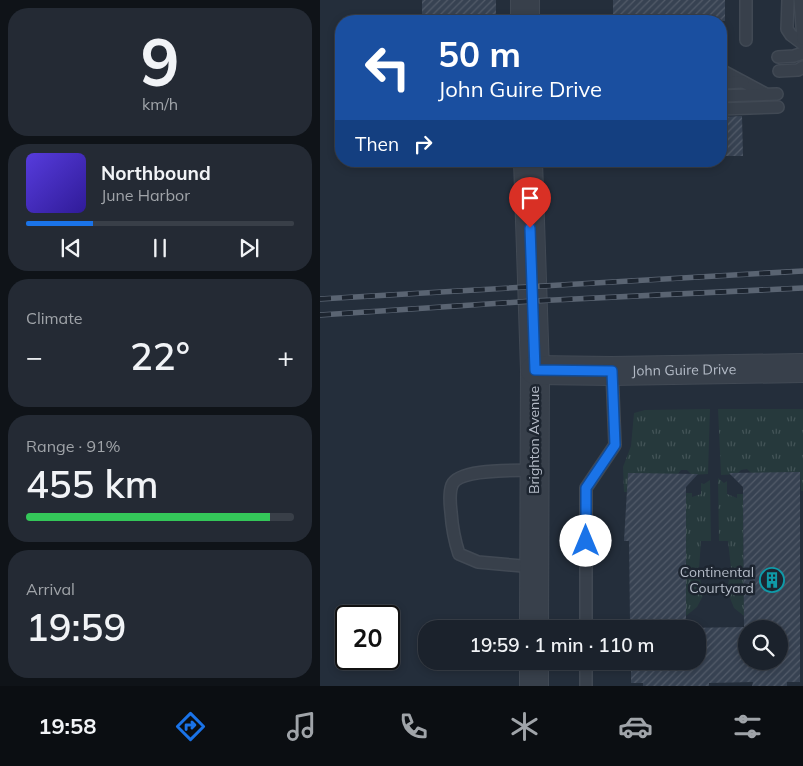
<!DOCTYPE html>
<html lang="en">
<head>
<meta charset="utf-8">
<style>
	body { margin:0; font-family:Mulish,sans-serif; background:#242a34; color:#f1f3f6; height:100vh; display:flex; flex-direction:column; font-size:19px; white-space:nowrap }
	* { box-sizing:border-box; margin:0 }
	p { font-size:16px; color:#a0a4a9 }
	.icon { flex:none; width:28px; height:28px; fill:none; stroke:currentColor; stroke-width:2; stroke-linecap:round; stroke-linejoin:round }
	.map { position:relative; flex:1; overflow:hidden }
	.side { display:flex; flex-direction:column; gap:8px; padding:8px; background:#0f1318; width:320px }
	.side>* { flex:none }
	.guide { position:absolute; left:15px; top:15px; width:392px; height:152px; border-radius:20px; box-shadow:0 2px 8px #0003,0 0 0 1px #393f48; background:#1a4fa0; color:#fff; overflow:hidden }
	.fabs { position:absolute; left:418px; top:620px; display:grid; gap:10px }
	.fabs a { display:grid; place-items:center; width:50px; height:50px; border-radius:50%; background:#1b222c; box-shadow:0 2px 8px #0003,0 0 0 1px #393f48; font-size:25px }
	.speed { position:absolute; left:15px; top:605px; display:flex; gap:10px; font-size:25px; font-weight:700; text-align:center }
	.speed>* { display:grid; place-content:center; width:65px; height:65px; border-radius:50%; background:#1b222c; box-shadow:0 2px 8px #0003,0 0 0 1px #393f48; line-height:1 }
	.speed .limit { border:2px solid #111; border-radius:8px; background:#fff; color:#111 }
	.pin { position:absolute; display:grid; place-items:center; width:42px; height:42px; color:#fff; margin:-51px -21px; border-radius:50% 50% 50% 0; rotate:-45deg; box-shadow:0 0 5px #0007 }
	.pin .icon { rotate:45deg }
	.me { position:absolute; width:55px; margin:-28px; rotate:0deg; stroke-linejoin:round; filter:drop-shadow(0 0 4px #0008) }
	.turn { display:flex; align-items:center; gap:18px; height:105px; padding:0 20px; font-size:22px }
	.turn .icon { width:65px; height:65px; stroke-width:2.5 }
	.turn b { display:block; font-size:35px; line-height:42px }
	.then { display:flex; align-items:center; height:48px; padding:0 20px; background:#0003; gap:10px; font-size:19px }
	.big { font-size:38px; font-weight:600; line-height:1.1 }
	.side .widget { flex:1; display:flex; flex-direction:column; justify-content:center; gap:8px; min-width:0; padding:0 18px; border-radius:20px; background:#242a34 }
	.side .dial { align-items:center; gap:0 }
	.dial b { font-size:65px; line-height:1 }
	.song { display:flex; align-items:center; gap:15px }
	.cover { width:60px; height:60px; border-radius:8px; background:linear-gradient(135deg,hsl(250 70% 55%),hsl(250 70% 35%)) }
	.played { height:5px; border-radius:2px; background:linear-gradient(90deg,#1a73e8 25%,#393f48 25%) }
	.keys { display:flex; justify-content:space-around; direction:ltr }
	.heat { display:flex; justify-content:space-between; align-items:center; font-size:28px; direction:ltr }
	.charge { height:8px; border-radius:4px; background:linear-gradient(90deg,#34c759 91%,#393f48 0) }
	.trip { position:absolute; left:98px; top:620px; width:288px; height:50px; border-radius:20px; background:#1b222c; box-shadow:0 2px 8px #0003,0 0 0 1px #393f48; font-weight:600; line-height:50px; text-align:center }
	.tabs { display:flex; height:80px; justify-content:space-around; align-items:center; background:#0b0e12; color:#a0a4a9 }
	.tabs .icon { width:35px; height:35px }
	.tabs .selected { color:#1a73e8 }
	.tabs b { font-size:22px; color:#f1f3f6 }
	main { display:flex; flex:1; min-height:0 }
	.map>svg:first-child { display:block }
	.grass { fill:url(#grass-tufts) }
	.building { fill:url(#building-hatch); fill-rule:evenodd }
	.lines { fill:none; stroke-linecap:round; stroke-linejoin:round }
	.service-casing { stroke:#414954; stroke-width:14 }
	.tertiary-casing { stroke:#414954; stroke-width:30 }
	.service { stroke:#38404b; stroke-width:11 }
	.tertiary { stroke:#38404b; stroke-width:28 }
	.rail-casing { stroke:#5a6472; stroke-width:5.5 }
	.rail { stroke:#1d2530; stroke-width:4; stroke-dasharray:11; stroke-linecap:butt }
	.route-casing { stroke:#114b97; stroke-width:12 }
	.route { stroke:#1a73e8; stroke-width:9 }
	.labels { text-anchor:middle; stroke-width:5; stroke-linejoin:round; paint-order:stroke }
	.street-label { font-size:14px; fill:#b4bbc7; stroke:#1d2530 }
	.poi-label { font-size:14px; fill:#b4bbc7; stroke:#1d2530; text-anchor:end }
</style>
</head>
<body>
<main>
<section class="side">
<div class="widget dial"><b>9</b><p>km/h</p></div>
<div class="widget">
<div class="song"><i class="cover"></i><div><b>Northbound</b><p>June Harbor</p></div></div>
<div class="played"></div>
<div class="keys"><svg class="icon" aria-label="previous" viewBox="0 0 24 24"><path d="M18 5L8 12l10 7zM5 5v14"/></svg><svg class="icon" aria-label="pause" viewBox="0 0 24 24"><path d="M8 5v14M16 5v14"/></svg><svg class="icon" aria-label="next" viewBox="0 0 24 24"><path d="M6 5l10 7-10 7zM19 5v14"/></svg></div>
</div>
<div class="widget"><p>Climate</p>
<div class="heat"><a>−</a><b class="big">22°</b><a>+</a></div>
</div>
<div class="widget"><p>Range · 91%</p><b class="big">455 km</b><div class="charge"></div></div>
<div class="widget"><p>Arrival</p><b class="big">19:59</b></div>
</section>
<div class="map">
<svg width="483" height="686" viewBox="0 0 483 686">
	<defs>
		<pattern id="grass-tufts" width="24" height="20" patternUnits="userSpaceOnUse" patternTransform="scale(1.25)"><rect width="24" height="20" fill="#26393c"/><path d="M3 7l-1-3M5 7V3M7 7l1-3M15 17l-1-3M17 17v-4M19 17l1-3" fill="none" stroke="#435457"/></pattern>
		<pattern id="building-hatch" width="6" height="6" patternUnits="userSpaceOnUse" patternTransform="scale(1.25)"><rect width="6" height="6" fill="#374252"/><path d="M-1 1l2-2M0 6l6-6M5 7l2-2" fill="none" stroke="#525b69"/></pattern>
	</defs>
	<rect width="100%" height="100%" fill="#242e3b"/>
	<g class="grass">
		<polygon points="390,409 388,474 372,475 367,470 361,470 357,475 308,473 308,492 304,492 303,467 311,446 314,413 325,410"/>
		<polygon points="398,409 483,409 483,491 481,491 480,472 432,474 427,469 421,470 417,474 401,475"/>
		<polygon points="398,478 404,483 407,481 407,494 417,498 417,494 423,494 424,616 414,608 408,593 399,593 399,585 408,585 411,568 408,541 399,541"/>
		<polygon points="390,480 391,541 381,541 379,569 381,584 391,584 391,593 384,594 377,607 366,616 366,493 372,493 372,497 381,494 381,483 384,484"/>
	</g>
	<g class="building">
		<rect x="102" y="0" width="74" height="21"/>
		<rect x="293" y="0" width="112" height="21"/>
		<polygon points="422,116 423,156 401,156 401,117"/>
		<path d="M480 472V682H467V686H432L433 682 389 683V686H323V683H311V661H376V629H323L324 622 310 623 309 541H304L308 473 378 474 366 487V628L424 627 423 487 409 473ZM426 629H459V661H426Z"/>
	</g>
	<g class="lines">
		<defs>
			<g id="service">
				<polyline points="426,0 426,40"/>
				<polyline points="468,0 467,29 471,35 483,44"/>
				<polyline points="480,0 483,39"/>
				<polyline points="458,57 474,56 483,53"/>
				<polyline points="401,70 444,93"/>
				<polyline points="459,71 478,70 483,67"/>
				<polyline points="401,83 423,82"/>
				<polyline points="401,96 457,94"/>
				<polyline points="401,109 458,107"/>
				<path d="M214 470C197 471 139 468 132 485 129 493 130 504 131 512 132 527 134 539 139 554L158 562 214 567"/>
				<polyline points="266,629 266,488 295,445 292,371"/>
				<polyline points="266,661 266,686"/>
			</g>
			<g id="tertiary">
				<polyline points="205,0 205,21"/>
				<polyline points="208,161 215,370 214,629"/>
				<path id="s1" d="M215 370 292 371 483 368"/>
				<polyline points="214,661 214,686"/>
			</g>
		</defs>
		<use href="#service" class="service-casing"/>
		<use href="#tertiary" class="tertiary-casing"/>
		<use href="#service" class="service"/>
		<use href="#tertiary" class="tertiary"/>
		<defs>
			<g id="rail">
				<polyline points="0,299 483,271"/>
				<polyline points="0,315 213,301 483,288"/>
			</g>
		</defs>
		<use href="#rail" class="rail-casing"/>
		<use href="#rail" class="rail"/>
	</g>
	<g class="lines">
		<defs>
			<polyline id="route" points="210,228 215,370 292,371 295,445 266,488 266,541"/>
		</defs>
		<use href="#route" class="route-casing"/>
		<use href="#route" class="route"/>
	</g>
	<defs>
		<symbol id="building-ring" viewBox="-11 -11 22 22"><circle r="9.5" fill="#1d2530" stroke="#0f9aa8" stroke-width="1.5"/><path d="M-4-6H4V6H1V3H-1V6H-4ZM-2.5-4.3h1.7v1.8h-1.7ZM.8-4.3h1.7v1.8H.8ZM-2.5-1h1.7V.8h-1.7ZM.8-1h1.7V.8H.8Z" fill="#0f9aa8"/></symbol>
	</defs>
	<g fill-rule="evenodd">
		<use href="#building-ring" x="438" y="566" width="28" height="28"/>
	</g>
	<g class="labels">
		<g class="street-label">
			<text dy="5" stroke="none"><textPath href="#s1" startOffset="149">John Guire Drive</textPath></text>
			<text transform="translate(214 440) rotate(-90)" y="5">Brighton Avenue</text>
		</g>
		<g class="poi-label">
			<text x="434" y="577">Continental<tspan x="434" dy="16">Courtyard</tspan></text>
		</g>
	</g>
</svg>
<div class="fabs">
<a><svg class="icon" aria-label="search" viewBox="0 0 24 24"><circle cx="10" cy="10" r="6"/><path d="M15 15l6 6"/></svg></a>
</div>
<div class="speed"><div class="limit">20</div></div>
<div class="pin" style="left:210px;top:228px;background:#d93025"><svg class="icon" aria-label="arrive" viewBox="0 0 24 24"><path d="M6 21V4h12l-3 4 3 4H6"/></svg></div>
<svg class="me" style="left:266px;top:541px" viewBox="-20 -20 40 40"><circle r="19" fill="#fff"/><path d="M0-13L10 11 0 6-10 11z" fill="#1a73e8"/></svg>
<div class="trip">19:59 · 1 min · 110 m</div>
<div class="guide">
<div class="turn"><svg class="icon" aria-label="left" viewBox="0 0 24 24"><path d="M17 20v-9H6M10 6l-5 5 5 5"/></svg><div><b>50 m</b>John Guire Drive</div></div>
<div class="then">Then<svg class="icon" aria-label="right" viewBox="0 0 24 24"><path d="M7 20v-9h11M14 6l5 5-5 5"/></svg></div>
</div>
</div>
</main>
<nav class="tabs">
<b>19:58</b>
<svg class="icon selected" aria-label="directions" viewBox="0 0 24 24"><path d="M12 3l9 9-9 9-9-9zM9 14v-3h6M13 9l2 2-2 2"/></svg>
<svg class="icon" aria-label="music" viewBox="0 0 24 24"><path d="M9 18V5l10-2v13"/><circle cx="6" cy="18" r="3"/><circle cx="16" cy="16" r="3"/></svg>
<svg class="icon" aria-label="phone" viewBox="0 0 24 24"><path d="M5 4h4l2 5-3 2q2 4 5 5l2-3 5 2v4C11 20 4 13 5 4z"/></svg>
<svg class="icon" aria-label="climate" viewBox="0 0 24 24"><path d="M12 3v18M4 7l16 10M4 17L20 7"/></svg>
<svg class="icon" aria-label="car" viewBox="0 0 24 24"><path d="M5 17H2v-5l4-1 3-4h7l3 4 3 1v5h-3M9 17h6M6 11h13"/><circle cx="7" cy="17" r="2"/><circle cx="17" cy="17" r="2"/></svg>
<svg class="icon" aria-label="filters" viewBox="0 0 24 24"><path d="M4 7h16M4 17h16"/><circle cx="9" cy="7" r="2"/><circle cx="15" cy="17" r="2"/></svg>
</nav>
</body>
</html>
